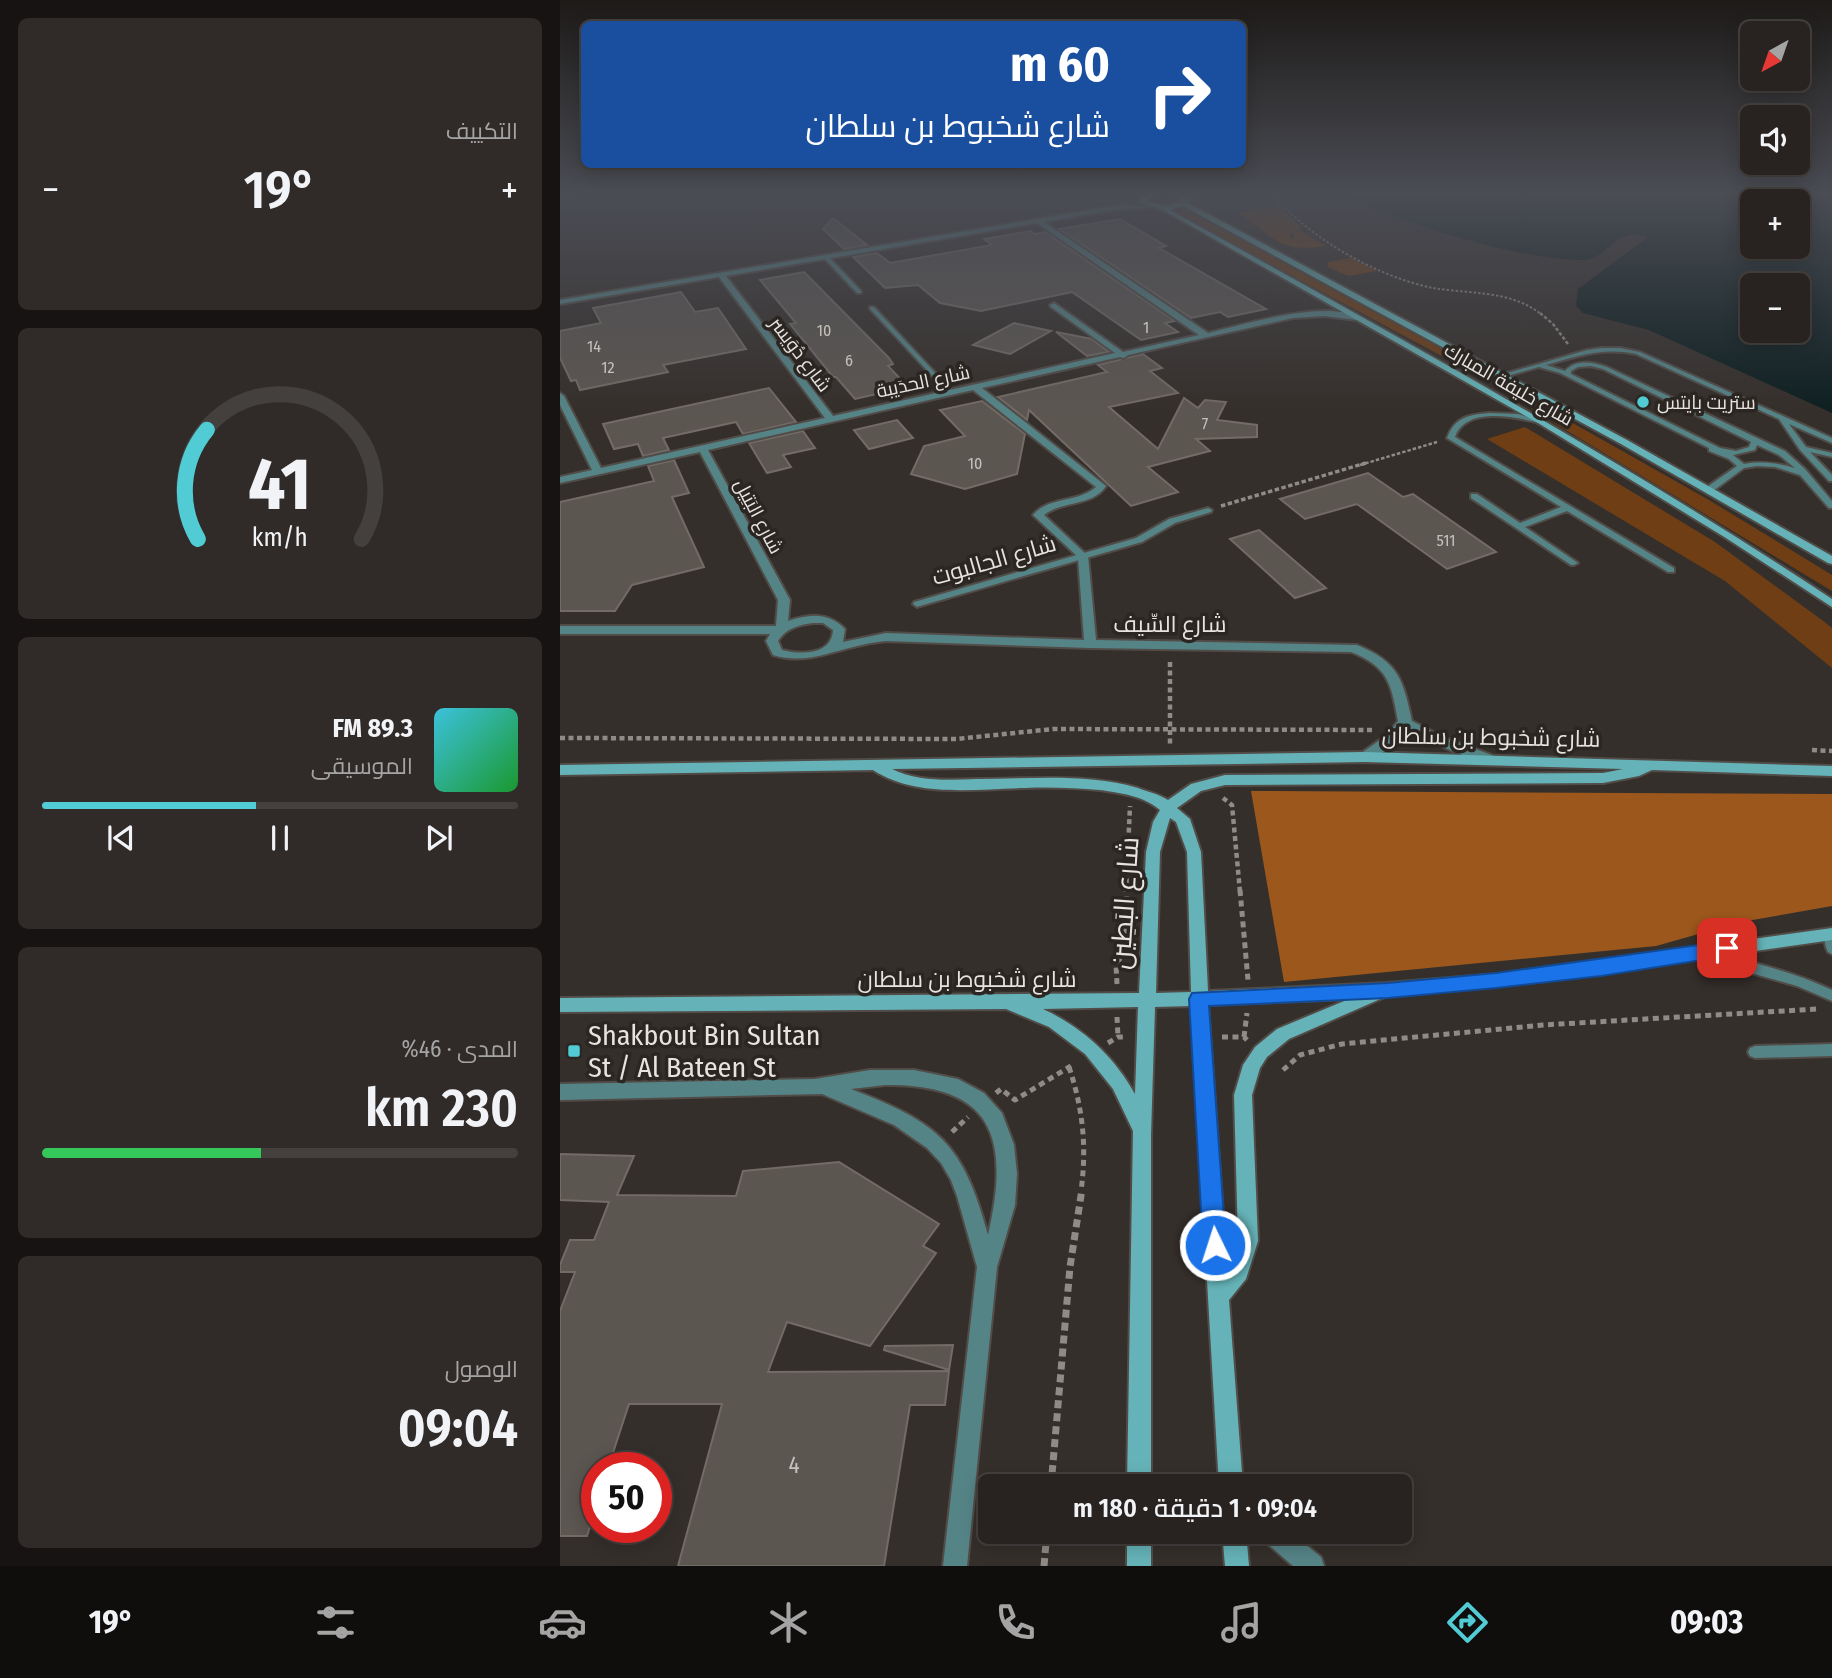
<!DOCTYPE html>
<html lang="ar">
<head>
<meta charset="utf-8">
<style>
	body { margin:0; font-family:"Fira Sans Condensed",Cairo,sans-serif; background:#302b29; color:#f1f3f6; direction:rtl; height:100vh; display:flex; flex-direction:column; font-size:26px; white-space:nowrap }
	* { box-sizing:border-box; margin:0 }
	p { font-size:23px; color:#a5a4a5 }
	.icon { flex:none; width:38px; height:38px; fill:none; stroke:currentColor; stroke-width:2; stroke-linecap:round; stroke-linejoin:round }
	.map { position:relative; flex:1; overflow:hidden; direction:ltr }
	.details { display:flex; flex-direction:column; gap:18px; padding:18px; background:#161312; width:560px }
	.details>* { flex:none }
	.banner { position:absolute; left:21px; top:21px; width:665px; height:147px; border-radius:10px; box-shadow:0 4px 18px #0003,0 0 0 2px #44403e; direction:rtl; background:#1a4fa0; color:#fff; overflow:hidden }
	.needle { width:46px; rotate:220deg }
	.tools { position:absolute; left:1180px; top:21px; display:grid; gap:14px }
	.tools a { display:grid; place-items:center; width:70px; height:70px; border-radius:10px; background:#282320; box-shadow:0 4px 18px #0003,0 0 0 2px #44403e; font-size:35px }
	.speed { position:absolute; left:21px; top:1452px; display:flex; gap:14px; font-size:35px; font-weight:700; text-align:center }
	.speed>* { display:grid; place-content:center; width:91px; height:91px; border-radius:50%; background:#282320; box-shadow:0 4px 18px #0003,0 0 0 2px #44403e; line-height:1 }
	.speed .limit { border:10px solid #d22; background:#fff; color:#111 }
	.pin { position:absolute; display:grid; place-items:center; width:60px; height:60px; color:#fff; margin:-30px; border-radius:14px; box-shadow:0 4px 10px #0006 }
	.me { position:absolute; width:77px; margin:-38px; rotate:356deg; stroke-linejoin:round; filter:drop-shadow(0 0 5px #0008) }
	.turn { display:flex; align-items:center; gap:24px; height:147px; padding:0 21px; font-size:32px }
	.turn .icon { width:91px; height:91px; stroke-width:2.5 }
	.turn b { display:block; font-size:49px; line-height:60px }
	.big { font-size:52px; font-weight:600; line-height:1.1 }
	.details .card { flex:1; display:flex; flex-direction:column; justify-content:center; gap:10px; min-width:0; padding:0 24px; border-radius:10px; background:#302b29 }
	.details .dial { align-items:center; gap:0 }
	.dial svg { height:182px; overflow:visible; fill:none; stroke:#44403e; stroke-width:7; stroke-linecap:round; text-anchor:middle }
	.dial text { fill:#f1f3f6; stroke:none }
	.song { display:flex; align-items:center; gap:21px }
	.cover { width:84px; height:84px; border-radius:10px; background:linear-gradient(135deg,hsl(190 70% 55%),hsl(130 70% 35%)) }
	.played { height:7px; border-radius:4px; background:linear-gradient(90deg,#51ccd4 45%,#44403e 45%) }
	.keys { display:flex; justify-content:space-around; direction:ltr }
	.heat { display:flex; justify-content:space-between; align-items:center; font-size:38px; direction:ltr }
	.charge { height:10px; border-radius:5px; background:linear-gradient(90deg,#34c759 46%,#44403e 0) }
	.trip { position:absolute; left:418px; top:1474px; width:434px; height:70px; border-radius:10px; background:#282320; box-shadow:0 4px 18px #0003,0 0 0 2px #44403e; font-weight:600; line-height:70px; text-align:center; direction:rtl }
	.dock { display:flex; height:112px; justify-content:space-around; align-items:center; background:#100e0d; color:#a5a4a5 }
	.dock .icon { width:49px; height:49px }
	.dock .active { color:#51ccd4 }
	.dock b { font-size:32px; color:#f1f3f6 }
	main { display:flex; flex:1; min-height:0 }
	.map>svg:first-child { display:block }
	.green { fill:#703e14 }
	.forest { fill:#9c581c }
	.water { fill:#0e1f20; fill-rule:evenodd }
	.building { fill:#5c5651; stroke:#726b66; stroke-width:2 }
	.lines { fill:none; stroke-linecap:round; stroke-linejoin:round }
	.lane-casing { stroke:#514c48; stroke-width:4 }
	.street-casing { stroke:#514c48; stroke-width:4 }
	.secondary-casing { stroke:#514c48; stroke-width:4 }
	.path-far5 { stroke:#908b87; stroke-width:2; stroke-dasharray:2.5 2; stroke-linecap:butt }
	.path-far4 { stroke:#908b87; stroke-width:2.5; stroke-dasharray:3.5 2; stroke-linecap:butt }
	.path-far3 { stroke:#908b87; stroke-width:3.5; stroke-dasharray:4.5 2.5; stroke-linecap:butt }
	.path-far2 { stroke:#908b87; stroke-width:4.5; stroke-dasharray:5 3.5; stroke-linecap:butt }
	.path-far1 { stroke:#908b87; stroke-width:5; stroke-dasharray:6 4.5; stroke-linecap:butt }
	.path { stroke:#908b87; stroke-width:7; stroke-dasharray:8 5; stroke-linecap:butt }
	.lane { fill:#558487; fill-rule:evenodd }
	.street { fill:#558487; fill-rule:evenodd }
	.secondary { fill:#65b3b8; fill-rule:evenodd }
	.route { fill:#1a73e8; stroke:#114b97; stroke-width:2 }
	.poi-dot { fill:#51ccd4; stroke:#2b2621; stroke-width:2.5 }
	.labels { text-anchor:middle; stroke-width:7; stroke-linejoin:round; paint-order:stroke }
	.far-number-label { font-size:16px; fill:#c4c0bc }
	.far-street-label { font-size:19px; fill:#e7e3e0; stroke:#2b2621 }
	.far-poi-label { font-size:19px; fill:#e7e3e0; stroke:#2b2621; text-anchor:start }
	.street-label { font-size:23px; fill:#e7e3e0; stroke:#2b2621 }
	.near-number-label { font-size:23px; fill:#c4c0bc }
	.near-street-label { font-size:28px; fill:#e7e3e0; stroke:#2b2621 }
	.near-poi-label { font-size:28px; fill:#e7e3e0; stroke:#2b2621; text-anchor:start }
</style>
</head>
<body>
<main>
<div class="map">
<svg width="1272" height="1566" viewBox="0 0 1272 1566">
	<rect width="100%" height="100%" fill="#352f2b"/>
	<g class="green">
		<path d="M719 206 742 229 730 233V238L734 239 733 233 741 231 766 246C715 254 715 235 678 213Z"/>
		<polygon points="624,209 917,368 908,370 613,212"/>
		<polygon points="792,258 817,271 788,276 768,267 768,262"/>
		<polygon points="936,383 942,383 1149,500 1272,575 1272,591 933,386"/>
		<polygon points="965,427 1155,542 1262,620 1272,628 1272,668 1165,581 927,439"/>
	</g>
	<polygon class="forest" points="691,791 1272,794 1272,906 1181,922 1096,946 724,982"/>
	<path class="water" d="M780 194H1272V413L1089 330 1023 313 1016 306 1018 289 1088 237C1054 224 1050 260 1022 260 953 259 844 223 780 194ZM1192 201H1237V247H1192ZM1192 285H1237V331H1192Z"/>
	<g class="building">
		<polygon points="273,218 307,245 284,249 263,229"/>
		<polygon points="560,219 606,246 599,248 706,309 668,317 660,312 631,318 499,229"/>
		<polygon points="471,231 475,234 485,232 615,321 605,323 618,332 581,340 512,292 421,311 380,303 358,285 325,288 293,257 317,253 330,263 432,245 424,239"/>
		<polygon points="244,272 329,358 333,364 328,366 348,387 295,399 276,377 273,377 230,324 236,323 200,280"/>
		<polygon points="121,292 135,312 158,308 186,349 103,365 108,372 20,390 16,380 11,381 0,358 0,331 41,323 33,308"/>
		<polygon points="454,323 491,331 450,354 413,345"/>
		<polygon points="496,332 532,339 549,352 527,356"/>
		<polygon points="583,354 602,368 590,371 618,393 549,407 598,449 624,398 638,408 645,400 666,402 657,420 697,425 697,437 636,439 650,451 588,467 618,492 571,506 469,410 467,420 438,397 547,372 538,365"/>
		<polygon points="209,388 236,422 183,434 176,422 103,438 109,450 83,456 78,444 54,449 43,424"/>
		<polygon points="422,401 465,434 457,474 405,489 351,474 364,446 405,436 380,410"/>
		<polygon points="337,420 353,438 309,449 294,430"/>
		<polygon points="243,431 255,448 223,455 231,467 207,473 189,443"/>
		<polygon points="114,460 129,493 112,497 144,567 72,585 55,611 0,611 0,502 94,481 88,466"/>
		<polygon points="808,473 843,497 853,494 936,552 887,569 797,504 745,519 720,499"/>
		<polygon points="699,530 766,588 735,598 670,539"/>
		<polygon points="0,1154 74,1156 57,1195 176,1196 183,1171 279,1162 379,1224 363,1246 376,1253 310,1346 227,1322 208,1372 389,1371 385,1405 350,1405 324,1566 118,1566 162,1404 69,1404 48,1468 37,1468 37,1505 27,1536 0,1536 0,1311 15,1272 0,1272 0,1265 10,1240 34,1240 49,1202 0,1200"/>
		<polygon points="393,1345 389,1370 324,1350 325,1346"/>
	</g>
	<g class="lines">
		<defs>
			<g id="lane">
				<polygon points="636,194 642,194 629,202 625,201"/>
				<polygon points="264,256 268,256 301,291 301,293 297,293 264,258"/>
				<polygon points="310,307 314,307 393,392 393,394 389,394 310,309"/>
				<path d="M1041 348H1060L1080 352 1272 438V443L1229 424 1246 447 1272 453V457L1250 452 1272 475V481H1269L1240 450 1219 419 1076 354C1042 347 1018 356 986 365L1005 371C1016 359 1032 362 1047 367L1225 451 1245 469 1272 501V508H1269L1240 475 1215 467 1197 466 1184 468 1153 491H1147V487L1177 466 1169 459 1149 451V448L1000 373 979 367 940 378 937 376 1027 350ZM1031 366 1043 369 1191 442 1189 447 1176 451 1160 448 1011 374V371L1018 367ZM1197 445 1219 455 1235 468C1217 463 1202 461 1184 464L1173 455 1195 450Z"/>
				<path d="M929 413 958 414 983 421 980 423C955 417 906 406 895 437L1114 568V572H1108L1007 511 965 527 1018 563 1014 565H1011L911 498V494H917L960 523 1001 507 887 438C895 417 908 415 929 413Z"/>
				<polygon points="648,508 652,510 651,512 615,523 582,542 360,606 357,607 353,604 354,602 576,538 609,519"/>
				<path d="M1270 929 1272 930V954L1268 952C1265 947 1263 936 1266 931Z"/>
				<path d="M1142 947C1185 962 1231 970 1272 990V1001L1237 986 1174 968 1138 955 1136 952 1138 949Z"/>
				<polygon points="1272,1044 1272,1056 1195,1058 1190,1056 1188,1052 1190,1048 1195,1046"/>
			</g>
			<g id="street">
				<polygon points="0,194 15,194 0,198"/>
				<path d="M559 205 599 207 559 209 484 222 648 333C686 324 766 299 801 318L797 320 764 316 733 318 568 355 564 358 560 357 422 388 546 486C532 507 503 500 484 515L528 556 536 640 797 645C839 662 843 680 852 721L881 736 934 756 936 759 934 762C918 766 862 737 846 729 837 741 817 763 800 760L798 757 800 754 827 735 838 721C831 684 829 667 791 652L530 648 326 641C315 642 304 644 293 647 264 654 243 664 213 655L206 641 210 634H0V626H216L218 600 140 452 0 483V477L32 470 0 405V393L4 396 41 468 265 418 159 277 0 304V300ZM477 223 639 335 563 352 494 303 490 305 491 307 555 353 273 416 166 276ZM413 390 536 487C518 503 489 496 473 515L518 557 524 640 326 633 283 642 285 629C268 612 250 614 228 621L230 600 148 450ZM253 623H263L273 630C272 655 241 655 222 650L218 641C226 628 239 625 253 623Z"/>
				<path d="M310 1070H354L398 1079 424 1093 442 1113 454 1145 457 1174 455 1205 437 1267 407 1566H383L417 1267 397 1196 391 1180 381 1163 367 1148 334 1125 262 1094 0 1100V1084L255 1079ZM325 1085C435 1084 450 1139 428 1235 403 1143 379 1123 291 1089Z"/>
				<polygon points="698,1531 729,1531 761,1557 764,1566 733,1566 702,1539"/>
			</g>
			<g id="secondary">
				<path d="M588 194H598L585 201 605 206 623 201 612 194H620L629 200 628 203 1067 440 1272 556V564L1268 563 1061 444 623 206 610 210C834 335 1058 457 1272 599V607L1166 538 978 423 601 209 580 203 581 197Z"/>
				<path d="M805 752 1272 766V776L1092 770 1079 776 1043 783 665 785 641 791 617 808 630 819 641 852 648 991 827 983 939 974 1272 928V940L994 980 825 997 729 1039 707 1057 700 1068 692 1095 698 1241 686 1279 669 1300 683 1486H659L631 1006 595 1007 591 1135V1486H567L573 1131 553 1089 525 1054 489 1027 446 1009 0 1012V998L579 993 586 852 593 822 600 810C584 796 561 793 540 790 515 788 490 787 465 788 415 789 356 798 313 770L0 775V765ZM805 762 1063 769 1043 773 665 775 631 784 608 800C599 794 588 792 578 788 526 773 471 779 417 779 389 780 358 782 332 769ZM610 818 616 822 627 852 631 992 596 993 600 852ZM789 999 717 1029 695 1047 683 1065 674 1095 678 1241 670 1266 667 1271 648 1005ZM578 1007 575 1094C553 1055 523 1028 483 1009Z"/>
				<rect x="567" y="1531" width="24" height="35"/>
				<polygon points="662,1531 686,1531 689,1566 665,1566"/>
			</g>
		</defs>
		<use href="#lane" class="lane-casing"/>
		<use href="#street" class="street-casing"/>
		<use href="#secondary" class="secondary-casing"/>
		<path class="path-far5" d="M713 194C748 238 818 277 873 288 909 294 952 290 982 315"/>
		<g class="path-far4">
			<polyline points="980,313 993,324 1008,344"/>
			<polyline points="800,465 877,442"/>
		</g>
		<polyline class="path-far3" points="661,506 806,463"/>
		<g class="path-far2">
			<polyline points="610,662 610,744"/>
			<polyline points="0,738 396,739 493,729 813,730"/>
			<polyline points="1252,750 1272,751"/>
			<polyline points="663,798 672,805 680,892"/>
			<polyline points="566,892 570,806"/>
		</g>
		<g class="path-far1">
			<polyline points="680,890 688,980"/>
			<polyline points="557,984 556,965 564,952 567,890"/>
			<polyline points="557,1017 558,1037"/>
			<polyline points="662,1037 684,1037 687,1040"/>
			<polyline points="684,1037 687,1013"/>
			<polyline points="548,1043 558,1037 566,1037"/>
			<path d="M509 1067C523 1109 527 1147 521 1191"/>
			<polyline points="723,1070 740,1055 782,1044 983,1025 1257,1009"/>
			<polyline points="436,1093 441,1089 455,1100 511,1066"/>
			<polyline points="392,1132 408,1117"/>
		</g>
		<g class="path">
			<polyline points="491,1486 510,1267 522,1189"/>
			<polyline points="484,1566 487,1531"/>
		</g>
		<use href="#lane" class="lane"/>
		<use href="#street" class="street"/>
		<use href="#secondary" class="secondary"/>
	</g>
	<linearGradient id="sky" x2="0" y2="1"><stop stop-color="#1d1a18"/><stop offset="0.47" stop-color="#4b4d55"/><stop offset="1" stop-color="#4b4d55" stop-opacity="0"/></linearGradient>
	<rect width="1272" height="413" fill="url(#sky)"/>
	<polygon class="route" points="1167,941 1173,943 1176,948 1173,953 1167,956 1041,976 936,988 828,998 649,1006 666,1245 663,1253 655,1257 647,1253 643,1245 629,999 632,993 828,983 936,973"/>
	<g class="poi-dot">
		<circle cx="1083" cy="402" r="7"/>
		<rect x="7" y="1044" width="14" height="14" rx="3.5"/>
	</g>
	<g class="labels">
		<g class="far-number-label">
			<text x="586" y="333">1</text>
			<text x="264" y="336">10</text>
			<text x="34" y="352">14</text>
			<text x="289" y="366">6</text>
			<text x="48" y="373">12</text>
			<text x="645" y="429">7</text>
			<text x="415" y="469">10</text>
			<text x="886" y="546">511</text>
		</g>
		<g class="far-street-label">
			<text transform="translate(241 354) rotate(53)" y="7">شارع دُوَيسر</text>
			<text transform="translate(363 381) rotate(-12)" y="7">شارع الحدَيبة</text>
			<text transform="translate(949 384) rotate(30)" y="7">شارع خليفة المبارك</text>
			<text transform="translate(199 516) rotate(62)" y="7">شارع البَتِيل</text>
		</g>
		<g class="far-poi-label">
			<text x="1097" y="409">ستريت بايتس</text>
		</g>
		<g class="street-label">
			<text transform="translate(434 560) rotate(-16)" y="8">شارع الجالبوت</text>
			<text x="610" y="632">شارع السِّيف</text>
			<text transform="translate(931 737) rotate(1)" y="8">شارع شخبوط بن سلطان</text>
			<text x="407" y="987">شارع شخبوط بن سلطان</text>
		</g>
		<g class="near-number-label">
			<text x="234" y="1473">4</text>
		</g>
		<g class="near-street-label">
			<text transform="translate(564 903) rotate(-86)" y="10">شارع البَطِين</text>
		</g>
		<g class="near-poi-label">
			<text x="28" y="1045">Shakbout Bin Sultan<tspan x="28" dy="32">St / Al Bateen St</tspan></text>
		</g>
	</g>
</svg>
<div class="tools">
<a><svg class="needle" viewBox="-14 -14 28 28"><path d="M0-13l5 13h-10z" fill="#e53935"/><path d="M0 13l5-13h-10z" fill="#a5a4a5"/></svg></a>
<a><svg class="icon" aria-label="sound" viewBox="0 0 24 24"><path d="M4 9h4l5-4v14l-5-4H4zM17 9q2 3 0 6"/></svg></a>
<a>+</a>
<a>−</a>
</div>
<div class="speed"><div class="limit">50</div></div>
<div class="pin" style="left:1167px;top:948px;background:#d93025"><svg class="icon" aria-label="arrive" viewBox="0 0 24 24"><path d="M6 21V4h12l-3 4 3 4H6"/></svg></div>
<svg class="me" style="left:655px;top:1245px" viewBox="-20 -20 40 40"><circle r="17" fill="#1a73e8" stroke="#fff" stroke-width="3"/><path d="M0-11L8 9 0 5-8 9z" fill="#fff"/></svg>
<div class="trip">09:04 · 1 دقيقة · 180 m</div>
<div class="banner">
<div class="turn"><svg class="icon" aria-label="right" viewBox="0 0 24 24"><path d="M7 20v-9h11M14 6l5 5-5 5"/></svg><div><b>60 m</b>شارع شخبوط بن سلطان</div></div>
</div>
</div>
<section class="details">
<div class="card"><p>التكييف</p>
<div class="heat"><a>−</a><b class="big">19°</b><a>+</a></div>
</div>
<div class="card dial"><svg viewBox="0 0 100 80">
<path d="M14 69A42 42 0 1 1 86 69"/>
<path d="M14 69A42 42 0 0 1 18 21" stroke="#51ccd4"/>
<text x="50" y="56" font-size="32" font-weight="700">41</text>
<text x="50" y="72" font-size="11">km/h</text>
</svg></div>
<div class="card">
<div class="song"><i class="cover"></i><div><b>89.3 FM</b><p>الموسيقى</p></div></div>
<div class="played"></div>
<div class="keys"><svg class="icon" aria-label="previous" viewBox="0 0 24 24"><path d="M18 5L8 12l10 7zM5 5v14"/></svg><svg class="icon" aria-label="pause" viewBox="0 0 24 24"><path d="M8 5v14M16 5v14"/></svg><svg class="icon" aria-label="next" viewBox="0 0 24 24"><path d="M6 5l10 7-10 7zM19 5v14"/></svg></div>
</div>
<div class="card"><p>المدى · 46%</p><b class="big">230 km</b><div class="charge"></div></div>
<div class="card"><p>الوصول</p><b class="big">09:04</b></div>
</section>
</main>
<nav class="dock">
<b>09:03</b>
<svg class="icon active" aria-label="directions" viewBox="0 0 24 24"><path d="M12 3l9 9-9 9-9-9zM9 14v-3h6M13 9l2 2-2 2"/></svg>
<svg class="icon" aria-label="music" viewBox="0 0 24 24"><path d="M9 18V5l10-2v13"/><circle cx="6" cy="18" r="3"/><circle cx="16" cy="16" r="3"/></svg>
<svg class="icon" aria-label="phone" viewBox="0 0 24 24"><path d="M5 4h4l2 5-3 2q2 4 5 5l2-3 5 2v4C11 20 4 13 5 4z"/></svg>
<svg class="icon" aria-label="climate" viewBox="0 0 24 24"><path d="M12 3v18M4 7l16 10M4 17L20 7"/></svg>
<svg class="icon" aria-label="car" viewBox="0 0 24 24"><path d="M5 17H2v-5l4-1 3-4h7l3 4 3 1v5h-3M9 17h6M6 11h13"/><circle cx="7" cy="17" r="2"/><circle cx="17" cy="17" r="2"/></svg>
<svg class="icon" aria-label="filters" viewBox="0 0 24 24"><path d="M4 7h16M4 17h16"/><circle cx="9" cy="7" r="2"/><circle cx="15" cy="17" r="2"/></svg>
<b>19°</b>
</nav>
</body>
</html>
